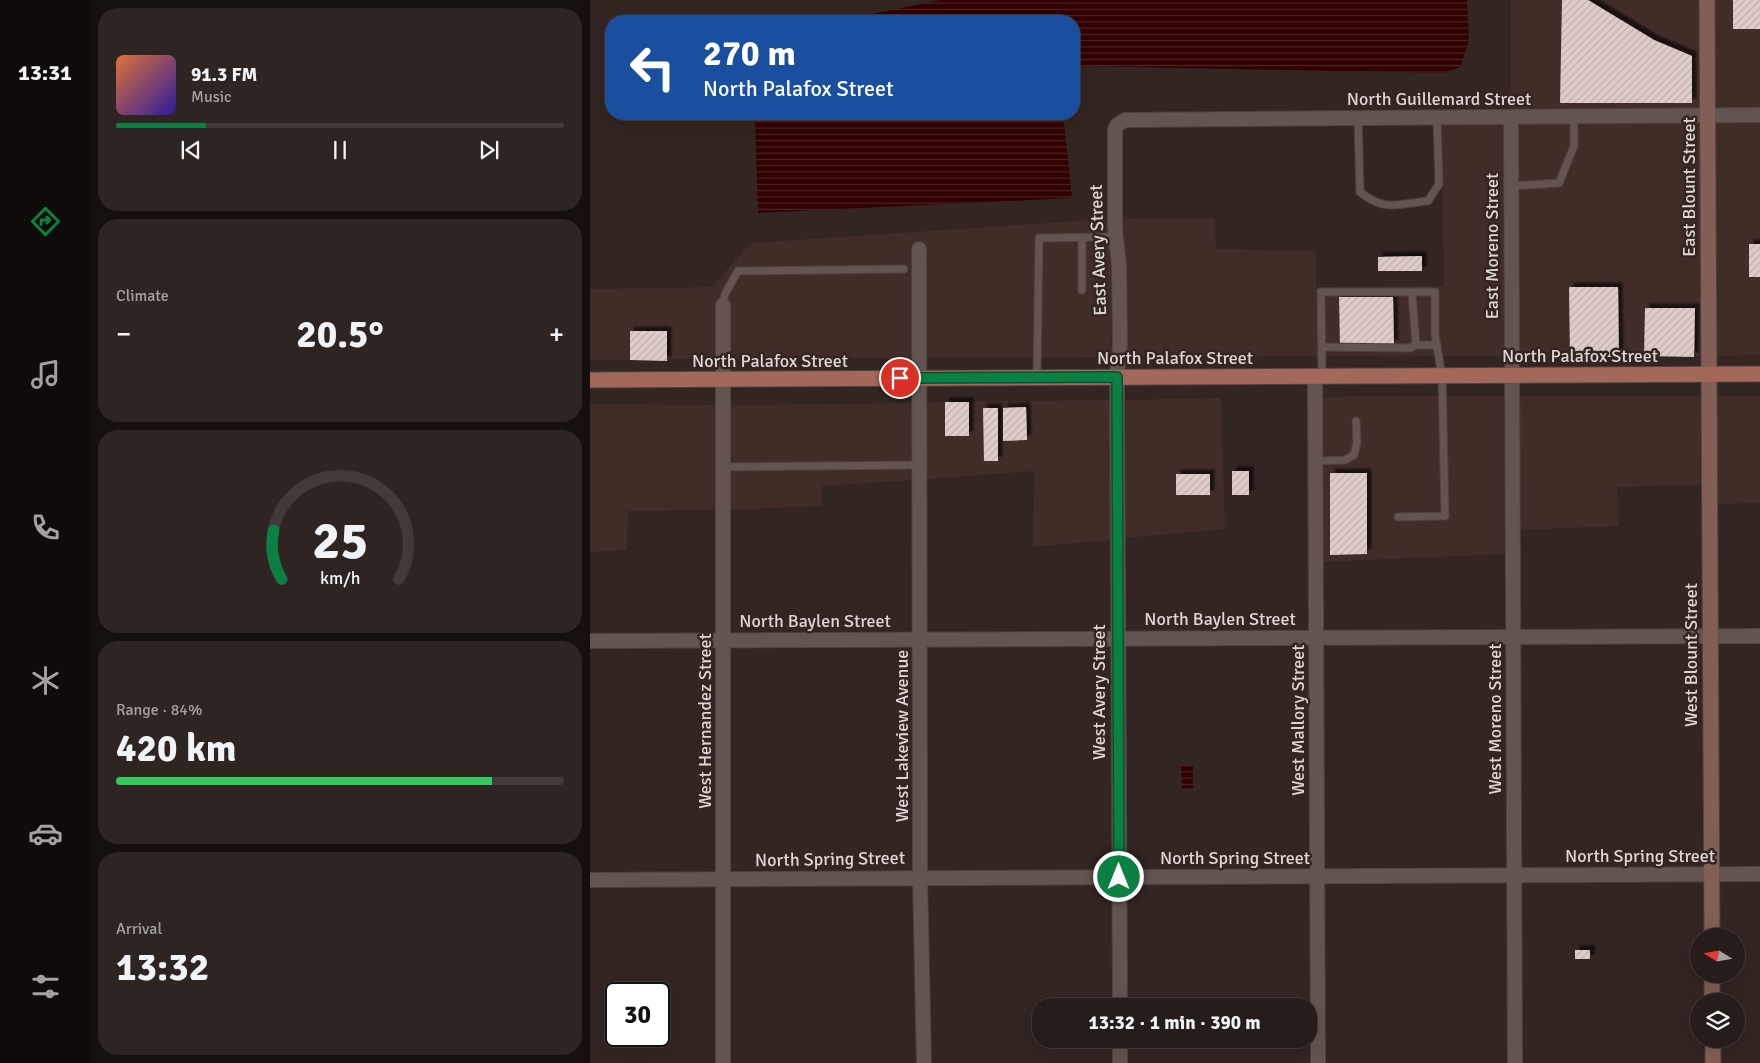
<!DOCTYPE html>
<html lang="en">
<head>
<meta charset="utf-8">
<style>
	body { margin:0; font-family:Signika,sans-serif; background:#2e2523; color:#f1f3f6; height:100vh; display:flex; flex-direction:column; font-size:19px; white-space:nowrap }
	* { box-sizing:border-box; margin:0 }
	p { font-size:16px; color:#a4a1a2 }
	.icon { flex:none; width:28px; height:28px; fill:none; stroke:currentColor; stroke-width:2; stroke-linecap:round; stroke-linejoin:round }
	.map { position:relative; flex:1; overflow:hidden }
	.side { display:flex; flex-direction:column; gap:8px; padding:8px; background:#150f0e; width:500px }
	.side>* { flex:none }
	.banner { position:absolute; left:15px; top:15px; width:475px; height:105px; border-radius:20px; box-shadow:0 5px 20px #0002,0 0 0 1px #423a39; background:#1a4fa0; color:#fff; overflow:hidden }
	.needle { width:32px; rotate:281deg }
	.fabs { position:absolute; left:1100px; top:928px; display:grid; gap:10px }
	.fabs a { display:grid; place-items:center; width:55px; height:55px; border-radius:50%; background:#261c1a; box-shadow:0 5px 20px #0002,0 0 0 1px #423a39; font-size:25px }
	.speed { position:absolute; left:15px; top:982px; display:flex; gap:10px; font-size:25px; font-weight:700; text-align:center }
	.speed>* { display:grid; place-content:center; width:65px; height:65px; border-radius:50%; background:#261c1a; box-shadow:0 5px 20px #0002,0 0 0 1px #423a39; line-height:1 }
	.speed .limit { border:2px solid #111; border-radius:8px; background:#fff; color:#111 }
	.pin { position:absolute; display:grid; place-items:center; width:42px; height:42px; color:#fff; margin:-21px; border:2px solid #fff; border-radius:50%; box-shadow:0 1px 5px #0007 }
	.me { position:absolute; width:55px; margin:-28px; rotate:0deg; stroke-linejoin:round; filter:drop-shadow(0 0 4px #0008) }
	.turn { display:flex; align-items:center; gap:18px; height:105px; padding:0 15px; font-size:22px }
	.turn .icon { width:65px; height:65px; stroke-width:2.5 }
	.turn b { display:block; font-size:35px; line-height:42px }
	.big { font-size:38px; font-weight:700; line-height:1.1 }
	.side .tile { flex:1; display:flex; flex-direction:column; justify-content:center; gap:8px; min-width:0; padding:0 18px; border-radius:20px; background:#2e2523 }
	.side .dial { align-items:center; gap:0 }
	.dial svg { height:130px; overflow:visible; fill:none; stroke:#423a39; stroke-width:7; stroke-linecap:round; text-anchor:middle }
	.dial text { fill:#f1f3f6; stroke:none }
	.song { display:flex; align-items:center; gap:15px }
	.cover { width:60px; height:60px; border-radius:8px; background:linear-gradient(135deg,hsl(20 70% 55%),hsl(250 70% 35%)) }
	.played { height:5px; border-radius:2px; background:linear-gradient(90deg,#0b8043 20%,#423a39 20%) }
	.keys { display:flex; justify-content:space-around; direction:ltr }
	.heat { display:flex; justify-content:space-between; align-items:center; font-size:28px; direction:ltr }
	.charge { height:8px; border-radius:4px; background:linear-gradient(90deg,#34c759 84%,#423a39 0) }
	.trip { position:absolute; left:442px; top:998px; width:285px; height:50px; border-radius:20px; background:#261c1a; box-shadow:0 5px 20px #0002,0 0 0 1px #423a39; font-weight:700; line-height:50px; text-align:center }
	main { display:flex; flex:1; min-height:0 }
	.tab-bar { display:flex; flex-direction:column; width:90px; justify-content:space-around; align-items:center; background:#0f0b0a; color:#a4a1a2 }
	.tab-bar .icon { width:35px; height:35px }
	.tab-bar .selected { color:#0b8043 }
	.tab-bar b { font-size:22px; color:#f1f3f6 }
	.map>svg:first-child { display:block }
	.built { fill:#412d28 }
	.water { fill:url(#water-rules) }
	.building { fill:url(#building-hatch); filter:url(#shadow) }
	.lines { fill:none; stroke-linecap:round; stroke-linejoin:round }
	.lane-casing { stroke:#4d4240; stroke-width:9 }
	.street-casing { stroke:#4d4240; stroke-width:16 }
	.secondary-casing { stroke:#4d4240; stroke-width:17 }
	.primary-casing { stroke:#4d4240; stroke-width:17 }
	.lane { stroke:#635451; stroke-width:7 }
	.street { stroke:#635451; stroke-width:14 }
	.secondary { stroke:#835e56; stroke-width:15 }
	.primary { stroke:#a4685a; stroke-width:15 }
	.route-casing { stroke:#07532c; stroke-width:12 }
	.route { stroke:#0b8043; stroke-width:9 }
	.labels { text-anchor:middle; stroke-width:5; stroke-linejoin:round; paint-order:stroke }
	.street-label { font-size:18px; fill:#dfd6d3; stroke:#322522 }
</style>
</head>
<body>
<main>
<nav class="tab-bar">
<b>13:31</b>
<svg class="icon selected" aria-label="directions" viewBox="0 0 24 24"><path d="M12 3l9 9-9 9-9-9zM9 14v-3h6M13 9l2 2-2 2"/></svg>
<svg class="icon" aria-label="music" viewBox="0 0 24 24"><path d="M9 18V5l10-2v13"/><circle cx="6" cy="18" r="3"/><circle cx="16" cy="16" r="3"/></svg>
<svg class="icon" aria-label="phone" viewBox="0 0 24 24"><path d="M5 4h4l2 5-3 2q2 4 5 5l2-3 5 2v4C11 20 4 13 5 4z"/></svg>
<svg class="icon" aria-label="climate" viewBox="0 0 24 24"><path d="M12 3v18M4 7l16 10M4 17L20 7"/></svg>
<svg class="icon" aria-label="car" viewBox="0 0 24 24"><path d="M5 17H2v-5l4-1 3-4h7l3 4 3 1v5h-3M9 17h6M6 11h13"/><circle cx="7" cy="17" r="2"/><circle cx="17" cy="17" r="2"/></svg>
<svg class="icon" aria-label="filters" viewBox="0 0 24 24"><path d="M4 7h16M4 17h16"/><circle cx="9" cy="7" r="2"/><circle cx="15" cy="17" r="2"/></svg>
</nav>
<section class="side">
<div class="tile">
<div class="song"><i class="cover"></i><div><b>91.3 FM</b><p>Music</p></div></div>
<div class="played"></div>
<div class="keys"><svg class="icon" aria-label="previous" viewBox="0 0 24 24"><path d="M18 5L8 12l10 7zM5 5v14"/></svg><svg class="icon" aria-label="pause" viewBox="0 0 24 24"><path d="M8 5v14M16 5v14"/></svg><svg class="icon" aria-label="next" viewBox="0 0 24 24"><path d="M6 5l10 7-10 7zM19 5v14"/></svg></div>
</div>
<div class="tile"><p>Climate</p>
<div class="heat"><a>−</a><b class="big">20.5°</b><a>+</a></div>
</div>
<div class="tile dial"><svg viewBox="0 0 100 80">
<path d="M14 69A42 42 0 1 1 86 69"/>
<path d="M14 69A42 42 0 0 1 9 39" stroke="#0b8043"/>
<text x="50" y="56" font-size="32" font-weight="700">25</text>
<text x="50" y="72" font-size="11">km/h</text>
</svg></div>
<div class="tile"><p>Range · 84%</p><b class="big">420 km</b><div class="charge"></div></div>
<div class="tile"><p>Arrival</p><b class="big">13:32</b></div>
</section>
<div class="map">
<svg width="1170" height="1063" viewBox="0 0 1170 1063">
	<defs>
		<pattern id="water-rules" width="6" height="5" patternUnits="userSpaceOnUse" patternTransform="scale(1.25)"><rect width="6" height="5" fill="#310000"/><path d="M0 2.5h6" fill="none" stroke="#4e2424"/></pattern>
		<pattern id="building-hatch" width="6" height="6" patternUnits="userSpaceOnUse" patternTransform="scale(1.25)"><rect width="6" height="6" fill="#deccc8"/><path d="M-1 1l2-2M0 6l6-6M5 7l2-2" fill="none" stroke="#bfb0ad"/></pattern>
		<filter id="shadow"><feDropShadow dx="4.5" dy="-4.5" stdDeviation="1" flood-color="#0009"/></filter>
	</defs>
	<rect width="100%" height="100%" fill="#322522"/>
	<g class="built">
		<polygon points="921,0 1110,0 1110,109 921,111"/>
		<polygon points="1124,0 1170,0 1170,109 1125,109"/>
		<polygon points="1111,122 1111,356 928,356 928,123"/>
		<polygon points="1125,122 1170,123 1170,355 1125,356"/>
		<polygon points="914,123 914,356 536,357 536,266 532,219 625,218 626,249 726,251 726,287 854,286 852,124"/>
		<polygon points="518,219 522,265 521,357 337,358 336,244 322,243 323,358 140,359 140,300 126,299 125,359 0,360 0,289 122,287 161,243"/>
		<polygon points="764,396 914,396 915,554 732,562 732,398"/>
		<polygon points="929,396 1111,396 1112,485 1027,487 1029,526 929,530"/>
		<polygon points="1126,396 1170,396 1170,503 1126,504"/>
		<polygon points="631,398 635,529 535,538 534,400"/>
		<polygon points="520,400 520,540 443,547 444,471 337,479 337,402"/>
		<polygon points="323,403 323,480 232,486 232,506 140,510 140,405"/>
		<polygon points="0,404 125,405 126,510 38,511 37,550 0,552"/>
	</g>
	<g class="water">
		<polygon points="351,0 877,0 879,41 870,67 854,73 484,66 484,21 247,21"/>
		<polygon points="161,114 473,114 482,198 168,213 165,121"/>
		<polygon points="591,765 603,765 603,788 592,788"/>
	</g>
	<g class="building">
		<polygon points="972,0 998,0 1064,40 1102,56 1102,103 970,103"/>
		<rect x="1143" y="0" width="27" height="29"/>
		<rect x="1159" y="244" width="11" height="33"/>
		<polygon points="832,256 832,271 788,271 788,257"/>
		<polygon points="979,287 1028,287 1029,357 980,357"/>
		<polygon points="749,297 803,297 804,345 750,346"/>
		<polygon points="1055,308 1105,308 1104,357 1054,356"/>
		<polygon points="40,331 77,331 77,361 40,360"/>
		<rect x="355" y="402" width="24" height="34"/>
		<polygon points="436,407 437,440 413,441 413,408"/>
		<polygon points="393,408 408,408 408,461 394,461"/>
		<rect x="642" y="471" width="17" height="24"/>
		<polygon points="740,473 777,473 777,554 740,555"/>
		<rect x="586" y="474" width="34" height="21"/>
		<rect x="985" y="950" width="15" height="9"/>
	</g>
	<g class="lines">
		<defs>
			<g id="lane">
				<path d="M768 118 770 192C795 212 808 204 838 201L849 184 847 118"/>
				<polyline points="921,186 969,183 984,146 984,117"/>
				<polyline points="492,290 492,237"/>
				<polyline points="133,305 135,294 148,271 314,269"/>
				<polyline points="826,345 847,345"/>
				<polyline points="732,347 820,348 826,345 822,293"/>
				<polyline points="732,376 731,292 845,292 845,335 852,376 855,516 808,517"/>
				<polyline points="447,377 449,238 526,237"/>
				<polyline points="725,461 755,460 764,455 767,442 766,421"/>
				<polyline points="133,467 330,465"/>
			</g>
			<g id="street">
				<polyline points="921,117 925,1063"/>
				<polyline points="329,249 330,877 334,1063"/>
				<polyline points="133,305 133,1063"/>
				<polyline points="725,376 728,1063"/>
				<polyline points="0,641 1170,636"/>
				<polyline points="0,880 1170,874"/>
				<polyline points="530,1006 527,377 530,345 529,265 525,228 525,130 527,125 535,120 1170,115"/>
				<polyline points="530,1039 530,1063"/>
			</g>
			<g id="secondary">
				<polyline points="1117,0 1122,936"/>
				<polyline points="1122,974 1122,1001"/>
				<polyline points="1123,1039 1123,1063"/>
			</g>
			<polyline id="primary" points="0,380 1170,374"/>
		</defs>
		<use href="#lane" class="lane-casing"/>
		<use href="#street" class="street-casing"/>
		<use href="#secondary" class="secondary-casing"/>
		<use href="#primary" class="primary-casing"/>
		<use href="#lane" class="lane"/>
		<use href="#street" class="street"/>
		<use href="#secondary" class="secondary"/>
		<use href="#primary" class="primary"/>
	</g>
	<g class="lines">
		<defs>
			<polyline id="route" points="310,378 527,377 529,877"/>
		</defs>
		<use href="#route" class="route-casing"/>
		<use href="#route" class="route"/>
	</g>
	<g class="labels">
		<g class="street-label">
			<text x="849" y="105">North Guillemard Street</text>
			<text transform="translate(1099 187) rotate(-90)" y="6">East Blount Street</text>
			<text transform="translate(902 246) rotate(-90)" y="6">East Moreno Street</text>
			<text transform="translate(508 250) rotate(-92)" y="6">East Avery Street</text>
			<text x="990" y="362">North Palafox Street</text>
			<text x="585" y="364">North Palafox Street</text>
			<text x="180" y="367">North Palafox Street</text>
			<text x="630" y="625">North Baylen Street</text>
			<text x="225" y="627">North Baylen Street</text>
			<text transform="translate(1101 655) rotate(-90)" y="6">West Blount Street</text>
			<text transform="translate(509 692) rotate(-90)" y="6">West Avery Street</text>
			<text transform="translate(905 719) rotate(-90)" y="6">West Moreno Street</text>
			<text transform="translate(708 720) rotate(-90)" y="6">West Mallory Street</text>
			<text transform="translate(115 721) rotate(-90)" y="6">West Hernandez Street</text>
			<text transform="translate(312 736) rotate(-90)" y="6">West Lakeview Avenue</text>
			<text x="1050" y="862">North Spring Street</text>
			<text x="645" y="864">North Spring Street</text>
			<text transform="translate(240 859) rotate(-1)" y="6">North Spring Street</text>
		</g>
	</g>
</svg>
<div class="fabs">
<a><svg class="needle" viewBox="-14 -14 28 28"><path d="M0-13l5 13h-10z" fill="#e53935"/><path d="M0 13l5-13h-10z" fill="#a4a1a2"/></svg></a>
<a><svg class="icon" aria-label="layers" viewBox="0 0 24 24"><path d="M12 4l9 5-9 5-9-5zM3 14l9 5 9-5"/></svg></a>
</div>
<div class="speed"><div class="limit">30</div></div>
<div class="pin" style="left:310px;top:378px;background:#d93025"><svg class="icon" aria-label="arrive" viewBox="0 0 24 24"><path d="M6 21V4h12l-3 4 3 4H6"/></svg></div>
<svg class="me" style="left:529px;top:877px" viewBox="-20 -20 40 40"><circle r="17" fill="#0b8043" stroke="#fff" stroke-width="3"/><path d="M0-11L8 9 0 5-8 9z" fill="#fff"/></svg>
<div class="trip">13:32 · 1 min · 390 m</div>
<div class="banner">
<div class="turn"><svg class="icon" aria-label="left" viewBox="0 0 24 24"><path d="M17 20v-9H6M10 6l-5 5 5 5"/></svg><div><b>270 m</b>North Palafox Street</div></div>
</div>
</div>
</main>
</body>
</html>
